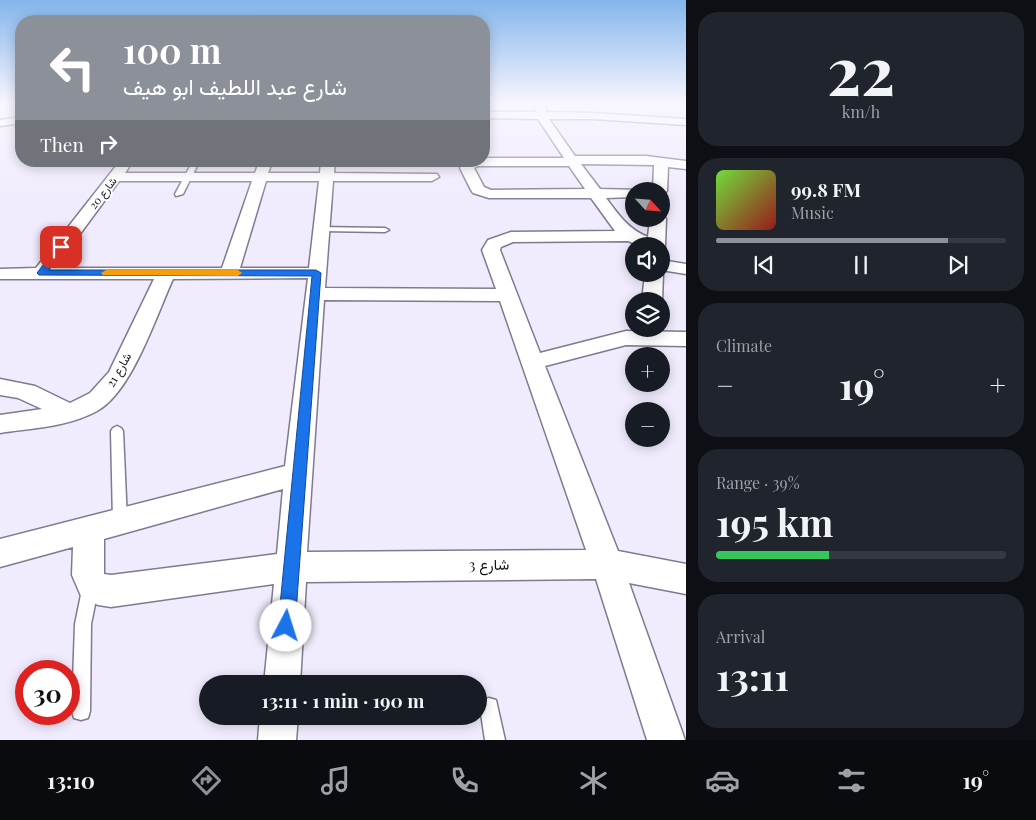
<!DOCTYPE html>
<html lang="en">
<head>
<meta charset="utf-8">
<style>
	body { margin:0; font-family:"Playfair Display",Vazirmatn,serif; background:#20242c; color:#f1f3f6; height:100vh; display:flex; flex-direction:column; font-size:19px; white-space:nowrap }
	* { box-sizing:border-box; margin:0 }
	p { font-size:16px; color:#9ea1a6 }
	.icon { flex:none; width:28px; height:28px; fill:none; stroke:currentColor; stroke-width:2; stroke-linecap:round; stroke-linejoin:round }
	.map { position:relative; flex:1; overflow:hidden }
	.side { display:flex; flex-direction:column; gap:12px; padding:12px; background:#0d0f14; width:350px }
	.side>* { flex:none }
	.banner { position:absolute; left:15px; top:15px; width:475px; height:152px; border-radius:20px; box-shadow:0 2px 12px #0003; background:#8c9099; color:#fff; overflow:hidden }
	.needle { width:32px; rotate:116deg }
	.fabs { position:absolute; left:625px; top:182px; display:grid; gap:10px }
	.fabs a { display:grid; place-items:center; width:45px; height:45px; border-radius:50%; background:#171b24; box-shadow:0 2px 12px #0003; font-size:25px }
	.speed { position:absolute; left:15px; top:660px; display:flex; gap:10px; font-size:25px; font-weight:700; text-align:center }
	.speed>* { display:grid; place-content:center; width:65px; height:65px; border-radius:50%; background:#171b24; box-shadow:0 2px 12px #0003; line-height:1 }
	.speed .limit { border:8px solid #d22; background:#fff; color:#111 }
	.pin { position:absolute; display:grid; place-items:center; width:42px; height:42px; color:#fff; margin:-21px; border-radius:10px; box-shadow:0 2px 8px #0006 }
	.me { position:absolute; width:55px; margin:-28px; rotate:5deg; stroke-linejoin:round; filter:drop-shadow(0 0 4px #0008) }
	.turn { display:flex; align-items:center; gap:18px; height:105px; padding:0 25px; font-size:22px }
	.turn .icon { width:65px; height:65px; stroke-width:2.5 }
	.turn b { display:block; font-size:35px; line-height:42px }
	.then { display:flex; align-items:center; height:48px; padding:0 25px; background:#0003; gap:10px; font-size:19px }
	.big { font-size:38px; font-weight:700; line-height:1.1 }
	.side .card { flex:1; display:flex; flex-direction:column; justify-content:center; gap:8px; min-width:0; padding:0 18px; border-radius:20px; background:#20242c }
	.side .dial { align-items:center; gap:0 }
	.dial b { font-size:65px; line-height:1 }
	.song { display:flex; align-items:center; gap:15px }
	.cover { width:60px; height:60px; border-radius:8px; background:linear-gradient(135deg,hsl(100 70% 55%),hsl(0 70% 35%)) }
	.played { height:5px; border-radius:2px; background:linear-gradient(90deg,#8c9099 80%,#363941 80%) }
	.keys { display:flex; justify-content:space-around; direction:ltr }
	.heat { display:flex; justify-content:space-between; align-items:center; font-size:28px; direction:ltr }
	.charge { height:8px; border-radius:4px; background:linear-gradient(90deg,#34c759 39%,#363941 0) }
	.trip { position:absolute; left:199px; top:675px; width:288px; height:50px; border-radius:25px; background:#171b24; box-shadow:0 2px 12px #0003; font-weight:700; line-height:50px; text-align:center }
	.tab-bar { display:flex; height:80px; justify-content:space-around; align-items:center; background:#090b0e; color:#9ea1a6 }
	.tab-bar .icon { width:35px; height:35px }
	.tab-bar .selected { color:#8c9099 }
	.tab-bar b { font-size:22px; color:#f1f3f6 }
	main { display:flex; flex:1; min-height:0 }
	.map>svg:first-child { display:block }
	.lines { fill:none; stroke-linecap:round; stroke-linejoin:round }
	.lane-casing { stroke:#7f7a8e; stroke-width:3 }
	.street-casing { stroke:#7f7a8e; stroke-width:3 }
	.lane { fill:#fff; fill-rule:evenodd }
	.street { fill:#fff; fill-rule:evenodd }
	.route { fill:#1a73e8; stroke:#114b97 }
	.slow { fill:#f59e0b }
	.labels { text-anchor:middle; stroke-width:4; stroke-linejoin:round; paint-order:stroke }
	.far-street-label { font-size:11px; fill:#100e15; stroke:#fff }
	.street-label { font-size:12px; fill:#100e15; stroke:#fff }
	.near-street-label { font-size:15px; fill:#100e15; stroke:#fff }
</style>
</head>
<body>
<main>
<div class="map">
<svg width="686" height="740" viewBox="0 0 686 740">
	<rect width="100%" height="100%" fill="#f0ebfd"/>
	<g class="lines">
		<defs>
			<g id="lane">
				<polygon points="193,161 199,162 183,194 176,196 175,194"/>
				<polygon points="318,227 385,228 389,230 385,232 321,231 318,231"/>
				<polygon points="117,426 121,428 123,431 127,521 125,526 120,527 115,526 113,521 111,431 113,428"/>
				<polygon points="91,577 97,580 99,585 91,624 90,711 88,718 81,720 74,718 72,711 75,624 83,585 85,580"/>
				<polygon points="489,698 496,700 505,740 485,740 480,707 482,700"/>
			</g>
			<g id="street">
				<path d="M534 102H544L547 112 593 113 686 119V125L593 119H549L575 156H646L686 161V169L668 167 667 191 661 195V191H653L654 165 581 164 600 189 639 190 640 191H634V197L606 198C619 215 628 229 648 237L650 219H661V215L664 216 666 219 665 246 662 250 661 246H641L628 241 513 242 501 247 500 250 540 353 626 331 686 332V346L626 345 545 366 618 551 686 564V594L629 583 685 740H647L596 579 306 582 300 684H264L274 584 111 607 98 605 81 596 72 575 73 547 0 567V539L285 466 308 278 173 279C156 316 132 392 97 411 68 427 32 428 0 433V415L42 409 18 398 0 395V379L35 386 70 403 90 393 109 372 154 279H0V269L36 268 120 161H133L125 173H255L259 162H269L271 165 268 173H320L321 161H335L334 173 437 174 439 177 432 181H333L325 288 496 289 482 250 488 240 511 232 615 231 591 198H489L473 193 471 190 460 168 463 162 484 161V158H564L538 119 484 118V112H536ZM478 166H569L585 189 491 190 484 187 474 168ZM119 181H252L222 268H55ZM266 181H319L309 268H240ZM324 300 500 301 586 550 307 552ZM283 489 277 554 111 575 104 574V539Z"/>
				<polygon points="21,117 21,123 0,126 0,120"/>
				<polygon points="661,260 686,264 686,274 661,270"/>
				<polygon points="661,271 663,274 662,301 642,301 645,274 661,274"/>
				<polygon points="260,716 298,716 296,740 258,740"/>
			</g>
		</defs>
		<use href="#lane" class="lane-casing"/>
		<use href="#street" class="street-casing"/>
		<use href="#lane" class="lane"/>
		<use href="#street" class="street"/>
	</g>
	<linearGradient id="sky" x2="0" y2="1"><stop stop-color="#83b5ec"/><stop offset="0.5" stop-color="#f8f6fe"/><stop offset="1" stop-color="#f8f6fe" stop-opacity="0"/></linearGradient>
	<rect width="686" height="206" fill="url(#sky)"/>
	<polygon class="route" points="58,245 66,247 49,270 316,270 321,273 295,626 292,632 286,634 280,632 278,626 312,276 39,275 37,273"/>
	<polygon class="slow" points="106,270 238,270 242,273 238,276 103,275 101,273"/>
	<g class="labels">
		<g class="far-street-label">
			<text transform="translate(103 193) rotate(-52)" y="4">شارع 20</text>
		</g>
		<g class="street-label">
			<text transform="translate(119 370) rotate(-60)" y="4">شارع 21</text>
		</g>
		<g class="near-street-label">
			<text transform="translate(489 565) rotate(-1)" y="5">شارع 3</text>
		</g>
	</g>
</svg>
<div class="fabs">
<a><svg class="needle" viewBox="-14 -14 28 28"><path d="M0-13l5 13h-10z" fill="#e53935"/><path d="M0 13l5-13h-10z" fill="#9ea1a6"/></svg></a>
<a><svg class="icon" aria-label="sound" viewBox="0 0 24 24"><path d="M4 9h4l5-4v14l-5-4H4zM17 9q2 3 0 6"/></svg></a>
<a><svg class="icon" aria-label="layers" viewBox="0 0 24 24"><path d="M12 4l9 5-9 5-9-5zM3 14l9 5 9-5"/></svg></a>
<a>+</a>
<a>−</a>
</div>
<div class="speed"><div class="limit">30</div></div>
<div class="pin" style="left:61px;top:247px;background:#d93025"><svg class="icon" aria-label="arrive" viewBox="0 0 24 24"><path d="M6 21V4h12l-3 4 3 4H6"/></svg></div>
<svg class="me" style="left:286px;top:626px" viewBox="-20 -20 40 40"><circle r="19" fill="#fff"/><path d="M0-13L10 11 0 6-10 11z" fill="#1a73e8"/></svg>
<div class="trip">13:11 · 1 min · 190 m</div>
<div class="banner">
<div class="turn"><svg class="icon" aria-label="left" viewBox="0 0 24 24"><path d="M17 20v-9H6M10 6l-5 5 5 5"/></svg><div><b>100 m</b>شارع عبد اللطيف ابو هيف</div></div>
<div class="then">Then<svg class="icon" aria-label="right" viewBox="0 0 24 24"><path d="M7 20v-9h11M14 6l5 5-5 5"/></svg></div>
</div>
</div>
<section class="side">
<div class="card dial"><b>22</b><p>km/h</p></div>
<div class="card">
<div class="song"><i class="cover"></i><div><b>99.8 FM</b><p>Music</p></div></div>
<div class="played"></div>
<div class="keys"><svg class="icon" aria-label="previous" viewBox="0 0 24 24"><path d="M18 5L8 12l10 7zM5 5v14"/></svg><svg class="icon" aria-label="pause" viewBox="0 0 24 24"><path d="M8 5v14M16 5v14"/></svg><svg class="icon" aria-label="next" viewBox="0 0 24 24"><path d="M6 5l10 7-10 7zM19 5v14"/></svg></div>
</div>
<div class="card"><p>Climate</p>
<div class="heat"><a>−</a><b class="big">19°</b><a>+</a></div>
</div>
<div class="card"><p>Range · 39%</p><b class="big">195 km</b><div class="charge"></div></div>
<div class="card"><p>Arrival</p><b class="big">13:11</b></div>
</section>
</main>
<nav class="tab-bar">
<b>13:10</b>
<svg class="icon selected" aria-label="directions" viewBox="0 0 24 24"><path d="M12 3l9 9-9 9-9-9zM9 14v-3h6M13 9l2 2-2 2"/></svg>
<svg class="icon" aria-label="music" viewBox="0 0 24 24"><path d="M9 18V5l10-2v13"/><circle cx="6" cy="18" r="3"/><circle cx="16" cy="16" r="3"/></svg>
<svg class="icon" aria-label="phone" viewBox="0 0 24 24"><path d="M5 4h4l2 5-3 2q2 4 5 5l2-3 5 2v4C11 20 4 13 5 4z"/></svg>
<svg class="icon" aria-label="climate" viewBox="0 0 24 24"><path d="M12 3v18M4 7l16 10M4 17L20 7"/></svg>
<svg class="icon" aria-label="car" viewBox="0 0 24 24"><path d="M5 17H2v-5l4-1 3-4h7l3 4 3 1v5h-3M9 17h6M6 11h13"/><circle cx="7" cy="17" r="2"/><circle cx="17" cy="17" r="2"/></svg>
<svg class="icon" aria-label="filters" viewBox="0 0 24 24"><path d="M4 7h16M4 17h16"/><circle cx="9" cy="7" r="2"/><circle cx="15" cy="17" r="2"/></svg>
<b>19°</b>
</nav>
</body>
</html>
